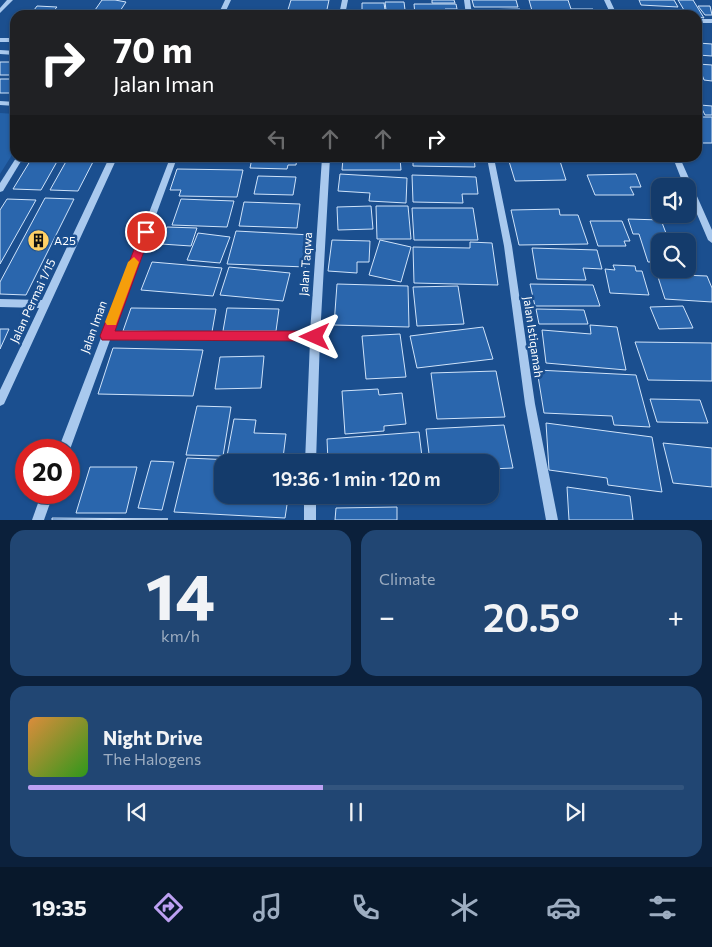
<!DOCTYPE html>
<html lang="en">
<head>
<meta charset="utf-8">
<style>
	body { margin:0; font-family:Commissioner,sans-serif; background:#214673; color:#f1f3f6; height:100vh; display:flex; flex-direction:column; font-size:19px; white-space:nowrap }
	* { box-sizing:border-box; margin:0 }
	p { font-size:16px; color:#9dadc1 }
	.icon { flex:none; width:28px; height:28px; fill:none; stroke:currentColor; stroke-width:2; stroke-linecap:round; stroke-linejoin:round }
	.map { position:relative; height:520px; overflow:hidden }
	.panel { display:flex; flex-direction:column; gap:10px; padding:10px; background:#0b203b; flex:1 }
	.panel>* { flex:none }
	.hud { position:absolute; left:10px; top:10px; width:692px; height:152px; border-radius:15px; box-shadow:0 1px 4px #0004,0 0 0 1px #33557e; background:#202124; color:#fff; overflow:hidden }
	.buttons { position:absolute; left:651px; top:178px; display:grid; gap:10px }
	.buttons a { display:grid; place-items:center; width:45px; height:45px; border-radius:10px; background:#143b6b; box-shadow:0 1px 4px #0004,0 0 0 1px #33557e; font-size:25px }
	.speed { position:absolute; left:15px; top:439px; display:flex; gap:10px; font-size:25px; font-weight:700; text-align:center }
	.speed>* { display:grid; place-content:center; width:65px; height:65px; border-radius:50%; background:#143b6b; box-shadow:0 1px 4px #0004,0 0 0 1px #33557e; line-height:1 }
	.speed .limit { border:8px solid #d22; background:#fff; color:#111 }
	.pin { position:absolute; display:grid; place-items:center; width:42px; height:42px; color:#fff; margin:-21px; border:2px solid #fff; border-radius:50%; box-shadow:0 1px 5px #0007 }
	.me { position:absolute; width:55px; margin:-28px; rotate:270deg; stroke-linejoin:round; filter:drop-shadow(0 0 4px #0008) }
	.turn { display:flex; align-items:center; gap:18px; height:105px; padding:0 20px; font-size:22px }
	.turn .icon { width:65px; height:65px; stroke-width:2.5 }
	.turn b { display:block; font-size:35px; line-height:42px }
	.lanes { display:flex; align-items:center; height:48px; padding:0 20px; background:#0003; justify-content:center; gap:25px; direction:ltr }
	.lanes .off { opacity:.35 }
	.big { font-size:38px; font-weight:600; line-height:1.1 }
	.panel .card { flex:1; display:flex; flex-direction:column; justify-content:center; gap:8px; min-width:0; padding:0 18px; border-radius:15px; background:#214673 }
	.panel .dial { align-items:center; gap:0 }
	.dial b { font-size:65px; line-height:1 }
	.song { display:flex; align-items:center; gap:15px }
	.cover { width:60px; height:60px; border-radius:8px; background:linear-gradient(135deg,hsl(30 70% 55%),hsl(110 70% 35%)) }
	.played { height:5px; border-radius:2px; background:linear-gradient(90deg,#bca0f2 45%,#33557e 45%) }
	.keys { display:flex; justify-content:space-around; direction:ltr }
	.heat { display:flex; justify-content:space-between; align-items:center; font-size:28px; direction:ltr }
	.panel .tiles { flex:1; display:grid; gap:10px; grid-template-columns:1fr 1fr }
	.card:last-child { grid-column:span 2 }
	.trip { position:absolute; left:214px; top:454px; width:285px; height:50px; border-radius:15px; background:#143b6b; box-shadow:0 1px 4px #0004,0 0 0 1px #33557e; font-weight:600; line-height:50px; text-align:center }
	.tabs { display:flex; height:80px; justify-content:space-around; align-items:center; background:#08182b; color:#9dadc1 }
	.tabs .icon { width:35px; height:35px }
	.tabs .on { color:#bca0f2 }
	.tabs b { font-size:22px; color:#f1f3f6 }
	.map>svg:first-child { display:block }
	.green { fill:#2461a8 }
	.building { fill:#2a66ad; stroke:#cfe3fa }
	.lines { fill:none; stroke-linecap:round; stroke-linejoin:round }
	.minor { fill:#a9c9ee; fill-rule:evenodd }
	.route { fill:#e11d48; stroke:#92132f }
	.slow { fill:#f59e0b }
	.labels { text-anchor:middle; stroke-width:5; stroke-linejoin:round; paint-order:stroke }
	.poi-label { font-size:12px; fill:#fff; stroke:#1b4f8f; text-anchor:start }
	.street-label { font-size:12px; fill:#fff; stroke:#1b4f8f }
</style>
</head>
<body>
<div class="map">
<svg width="712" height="520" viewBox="0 0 712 520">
	<rect width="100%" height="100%" fill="#1b4f8f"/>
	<polygon class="green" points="0,113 15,114 15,150 0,174"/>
	<g class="building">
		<polygon points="102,0 115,0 126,2 120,11 95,10"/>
		<polygon points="291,0 329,0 326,14 287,13"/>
		<polygon points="432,0 454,0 455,3 432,3"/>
		<polygon points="472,0 516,0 518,7 474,7"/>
		<polygon points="529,0 568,0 571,9 593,9 596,14 533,14"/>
		<polygon points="639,0 674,0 678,7 641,5"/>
		<polygon points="678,0 693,0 704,18 687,15"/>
		<polygon points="385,2 404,2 405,10 386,10"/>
		<polygon points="362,3 384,3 385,10 362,11"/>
		<polygon points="414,4 456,4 457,9 445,9 446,14 457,15 415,15"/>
		<polygon points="37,6 57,7 50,15 31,14"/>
		<polygon points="698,6 710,6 712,15 705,15"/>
		<polygon points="520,9 523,15 479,15 477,10"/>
		<polygon points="87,10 112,12 109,15 82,15"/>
		<polygon points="381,11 404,11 405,15 381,15"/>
		<polygon points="698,43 712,44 712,56 698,55"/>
		<rect x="0" y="62" width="15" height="13"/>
		<polygon points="698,64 712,65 712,81 704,80"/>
		<rect x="0" y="79" width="15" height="14"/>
		<polygon points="700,105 712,106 712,115 705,115"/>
		<rect x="698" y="117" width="14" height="26"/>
		<polygon points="32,158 59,158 41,190 13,189"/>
		<polygon points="68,158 95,158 78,191 50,190"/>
		<polygon points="252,158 297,158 296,165 288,165 287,169 250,168"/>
		<polygon points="343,158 400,158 401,170 342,170"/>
		<polygon points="413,158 474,158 475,167 413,166"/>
		<polygon points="508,158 559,158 566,180 515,181"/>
		<polygon points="177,169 243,170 237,197 179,196 181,190 170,190"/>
		<polygon points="340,174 407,178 406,203 369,201 370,193 338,191"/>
		<polygon points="636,174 641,187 630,187 634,195 595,195 587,175"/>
		<polygon points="412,175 476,177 478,194 462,194 463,203 413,202"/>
		<polygon points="258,176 296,177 293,195 254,194"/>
		<polygon points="45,198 74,199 26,295 0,294 0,282"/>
		<polygon points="7,199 36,200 0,264 0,210"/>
		<polygon points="181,199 234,201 227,227 172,225"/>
		<polygon points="244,202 300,204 297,228 239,226"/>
		<polygon points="371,206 373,229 338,230 337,207"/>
		<polygon points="376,206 408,206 411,239 377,239"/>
		<polygon points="412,208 473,208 478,240 414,240"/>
		<polygon points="559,209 560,215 578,215 588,244 519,245 511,210"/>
		<polygon points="628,219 661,220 669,241 660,241 660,262 648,262 639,234 633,234"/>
		<polygon points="590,221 622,221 630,241 624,241 626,246 598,246"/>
		<polygon points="167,227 197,228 191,246 161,244"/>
		<polygon points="236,231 311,235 306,267 227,264"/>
		<polygon points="198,233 230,237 220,263 187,260"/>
		<polygon points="332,240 370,241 369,262 357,262 357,273 328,271"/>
		<polygon points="380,240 411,247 401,282 369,275"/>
		<polygon points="470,242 492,243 498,285 414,283 413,247 470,248"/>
		<polygon points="532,248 597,250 602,269 583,268 586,280 537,279"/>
		<polygon points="152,262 222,268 213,296 141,290"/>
		<polygon points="613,265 635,266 636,271 642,271 649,295 610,293 605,269 615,270"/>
		<polygon points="229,267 290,273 283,301 220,295"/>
		<polygon points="657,274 707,276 712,288 712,302 665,299"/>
		<polygon points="337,284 408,286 409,327 334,325"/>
		<polygon points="530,284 593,285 600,306 535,306"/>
		<polygon points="458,286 464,324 417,326 413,287"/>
		<polygon points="683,306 693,328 659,329 650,307"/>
		<polygon points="131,308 216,309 212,332 123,331"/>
		<polygon points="227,308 279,309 276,331 223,331"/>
		<polygon points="536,309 584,310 588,324 539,324"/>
		<polygon points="590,325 617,327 626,370 546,363 542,330 591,334"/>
		<polygon points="483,327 493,359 417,368 410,336"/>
		<polygon points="0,329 9,329 0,349"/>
		<polygon points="400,334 406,377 366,379 362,336"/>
		<polygon points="635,342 712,343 712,381 648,380"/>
		<polygon points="113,348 203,350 193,396 98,394"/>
		<polygon points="264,356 261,388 215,389 220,357"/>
		<polygon points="537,370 636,375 650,427 614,425 612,416 544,413"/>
		<polygon points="496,371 505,417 437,419 431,373"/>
		<polygon points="378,389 379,395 402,393 406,424 384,426 384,431 345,434 342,391"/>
		<polygon points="650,399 700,400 708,423 657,422"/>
		<polygon points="197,406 231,407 223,456 186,455"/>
		<polygon points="234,419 256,420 254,433 286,434 283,458 227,456"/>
		<polygon points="546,423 652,437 662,492 608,485 607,478 549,470"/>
		<polygon points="504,425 513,468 490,469 490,462 430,462 426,429"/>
		<polygon points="419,432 422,457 328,462 327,439"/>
		<polygon points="663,443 712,448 712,487 673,483"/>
		<polygon points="187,458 255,461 222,462 222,495 288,498 285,518 174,512"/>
		<polygon points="151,461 174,462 162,510 138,508"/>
		<polygon points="90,467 137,467 126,513 76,513"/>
		<polygon points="567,487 630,496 633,520 569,520"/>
		<polygon points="345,495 419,495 419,497 346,503"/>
		<polygon points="397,507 397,520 335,520 336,508"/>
		<polygon points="52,518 168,519 52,520"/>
	</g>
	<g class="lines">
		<g class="minor">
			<polygon points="7,0 13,0 0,13 0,8"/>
			<polygon points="225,0 231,0 224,15 218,15"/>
			<polygon points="342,0 348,0 345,15 339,15"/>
			<polygon points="464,0 470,0 472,15 466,15"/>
			<polygon points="604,0 610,0 617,15 611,15"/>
			<rect x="698" y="19" width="14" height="4"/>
			<rect x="0" y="38" width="15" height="4"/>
			<polygon points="0,50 15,51 15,55 0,54"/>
			<polygon points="0,101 15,102 15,106 0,105"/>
			<polygon points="16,158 23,158 3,191 0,192 0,183"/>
			<polygon points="109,158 117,158 4,404 0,406 0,390 39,308 0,307 0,299 42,300"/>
			<polygon points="170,158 177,158 113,332 310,333 322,158 330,158 320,337 316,462 305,462 310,341 110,340 69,452 69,450 58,450"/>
			<polygon points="487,158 494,158 512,246 535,404 558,520 546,520 525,404 504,246"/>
			<polygon points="673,158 680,158 712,230 712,243 708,240 688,193 688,186 684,186"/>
			<polygon points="42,492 54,492 44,520 32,520"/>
			<rect x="304" y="495" width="12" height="25"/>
		</g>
	</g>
	<polygon class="route" points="146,228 151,232 115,331 315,331 319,333 321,337 319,341 102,340 100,336 141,232"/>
	<polygon class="slow" points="134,257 139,262 117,322 116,325 107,325 105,322 128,262"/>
	<defs>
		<symbol id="building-disc" viewBox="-11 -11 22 22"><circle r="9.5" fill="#ffd166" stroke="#1b4f8f"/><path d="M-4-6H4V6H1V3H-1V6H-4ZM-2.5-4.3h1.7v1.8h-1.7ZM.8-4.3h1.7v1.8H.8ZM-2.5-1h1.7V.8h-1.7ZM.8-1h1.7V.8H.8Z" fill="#111"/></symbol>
	</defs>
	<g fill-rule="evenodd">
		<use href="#building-disc" x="26" y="228" width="25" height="25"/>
	</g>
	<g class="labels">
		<g class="poi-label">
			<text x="54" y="245">A25</text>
		</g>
		<g class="street-label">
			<text transform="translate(306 264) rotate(-86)" y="4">Jalan Taqwa</text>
			<text transform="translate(33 301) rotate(-65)" y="4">Jalan Permai 1/15</text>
			<text transform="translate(94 327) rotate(-70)" y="4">Jalan Iman</text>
			<text transform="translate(533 337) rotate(82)" y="4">Jalan Istiqamah</text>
		</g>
	</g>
</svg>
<div class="buttons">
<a><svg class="icon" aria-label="sound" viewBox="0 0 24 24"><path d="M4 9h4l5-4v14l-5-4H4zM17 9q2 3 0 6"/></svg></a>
<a><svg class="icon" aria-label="search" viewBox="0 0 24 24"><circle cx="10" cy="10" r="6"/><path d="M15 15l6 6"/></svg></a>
</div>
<div class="speed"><div class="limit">20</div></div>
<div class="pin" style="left:146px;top:232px;background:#d93025"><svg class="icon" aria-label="arrive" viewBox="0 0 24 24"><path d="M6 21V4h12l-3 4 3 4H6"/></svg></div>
<svg class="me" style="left:315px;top:337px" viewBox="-20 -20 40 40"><path d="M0-17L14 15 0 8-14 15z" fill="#e11d48" stroke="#fff" stroke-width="4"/></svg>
<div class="trip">19:36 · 1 min · 120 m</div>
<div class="hud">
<div class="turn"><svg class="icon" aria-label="right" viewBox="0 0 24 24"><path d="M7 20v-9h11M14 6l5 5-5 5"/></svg><div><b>70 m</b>Jalan Iman</div></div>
<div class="lanes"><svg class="icon off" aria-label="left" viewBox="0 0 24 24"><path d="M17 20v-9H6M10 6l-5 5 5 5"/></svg><svg class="icon off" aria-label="ahead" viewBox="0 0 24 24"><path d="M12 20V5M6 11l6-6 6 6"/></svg><svg class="icon off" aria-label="ahead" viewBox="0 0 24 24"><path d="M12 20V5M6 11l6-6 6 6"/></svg><svg class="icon" aria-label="right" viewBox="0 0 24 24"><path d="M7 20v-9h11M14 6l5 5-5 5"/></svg></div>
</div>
</div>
<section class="panel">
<div class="tiles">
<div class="card dial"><b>14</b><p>km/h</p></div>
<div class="card"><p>Climate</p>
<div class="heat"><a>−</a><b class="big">20.5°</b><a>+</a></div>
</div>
<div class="card">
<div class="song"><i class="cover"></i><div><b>Night Drive</b><p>The Halogens</p></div></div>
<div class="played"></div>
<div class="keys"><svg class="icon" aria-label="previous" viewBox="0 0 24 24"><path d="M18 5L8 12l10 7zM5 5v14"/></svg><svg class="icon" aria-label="pause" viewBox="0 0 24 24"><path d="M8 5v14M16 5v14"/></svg><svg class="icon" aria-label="next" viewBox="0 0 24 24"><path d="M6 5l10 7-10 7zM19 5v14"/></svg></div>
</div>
</div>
</section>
<nav class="tabs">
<b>19:35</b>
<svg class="icon on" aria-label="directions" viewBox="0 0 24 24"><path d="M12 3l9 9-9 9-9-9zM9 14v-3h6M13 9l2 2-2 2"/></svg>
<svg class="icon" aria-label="music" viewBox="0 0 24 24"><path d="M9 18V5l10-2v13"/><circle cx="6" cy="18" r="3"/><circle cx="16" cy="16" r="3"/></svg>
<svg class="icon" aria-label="phone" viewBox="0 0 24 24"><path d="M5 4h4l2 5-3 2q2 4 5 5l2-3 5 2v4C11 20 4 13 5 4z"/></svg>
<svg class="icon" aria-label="climate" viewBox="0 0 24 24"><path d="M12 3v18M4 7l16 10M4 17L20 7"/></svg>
<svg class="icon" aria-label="car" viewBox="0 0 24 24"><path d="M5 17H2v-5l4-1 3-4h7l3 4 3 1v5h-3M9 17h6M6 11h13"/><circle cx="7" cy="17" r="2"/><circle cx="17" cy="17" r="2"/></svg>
<svg class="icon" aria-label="filters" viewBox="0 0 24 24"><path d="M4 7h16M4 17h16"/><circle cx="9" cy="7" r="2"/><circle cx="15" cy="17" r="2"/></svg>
</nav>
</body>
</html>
